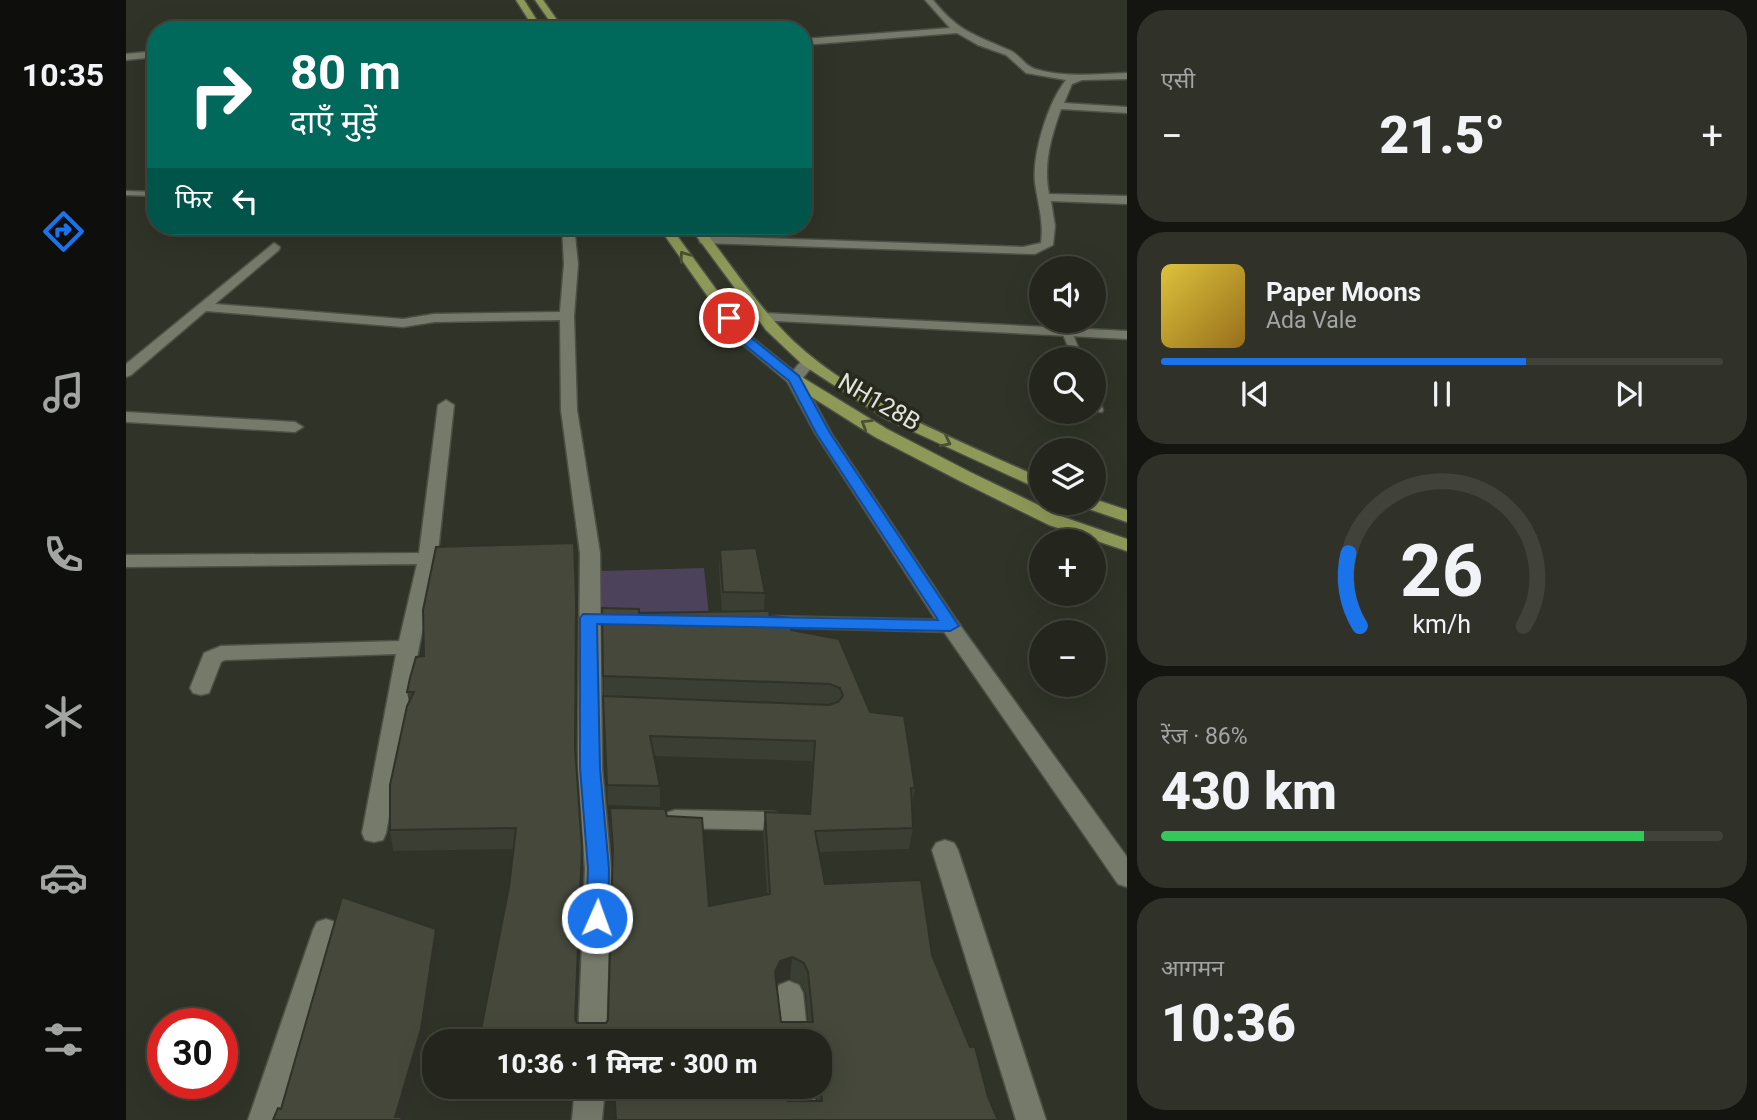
<!DOCTYPE html>
<html lang="hi">
<head>
<meta charset="utf-8">
<style>
	body { margin:0; font-family:Roboto,"Noto Sans Devanagari",sans-serif; background:#30322a; color:#f1f3f6; height:100vh; display:flex; flex-direction:column; font-size:26px; white-space:nowrap }
	* { box-sizing:border-box; margin:0 }
	p { font-size:23px; color:#a3a5a4 }
	.icon { flex:none; width:38px; height:38px; fill:none; stroke:currentColor; stroke-width:2; stroke-linecap:round; stroke-linejoin:round }
	.map { position:relative; flex:1; overflow:hidden }
	.side { display:flex; flex-direction:column; gap:10px; padding:10px; background:#141510; width:630px }
	.side>* { flex:none }
	.banner { position:absolute; left:21px; top:21px; width:665px; height:214px; border-radius:28px; box-shadow:0 7px 28px #0002,0 0 0 2px #41433b; background:#00695c; color:#fff; overflow:hidden }
	.fabs { position:absolute; left:903px; top:256px; display:grid; gap:14px }
	.fabs a { display:grid; place-items:center; width:77px; height:77px; border-radius:50%; background:#24261d; box-shadow:0 7px 28px #0002,0 0 0 2px #41433b; font-size:35px }
	.speed { position:absolute; left:21px; top:1008px; display:flex; gap:14px; font-size:35px; font-weight:700; text-align:center }
	.speed>* { display:grid; place-content:center; width:91px; height:91px; border-radius:50%; background:#24261d; box-shadow:0 7px 28px #0002,0 0 0 2px #41433b; line-height:1 }
	.speed .limit { border:10px solid #d22; background:#fff; color:#111 }
	.pin { position:absolute; display:grid; place-items:center; width:60px; height:60px; color:#fff; margin:-30px; border:4px solid #fff; border-radius:50%; box-shadow:0 2px 7px #0007 }
	.me { position:absolute; width:77px; margin:-38px; rotate:2deg; stroke-linejoin:round; filter:drop-shadow(0 0 5px #0008) }
	.turn { display:flex; align-items:center; gap:24px; height:147px; padding:0 28px; font-size:32px }
	.turn .icon { width:91px; height:91px; stroke-width:2.5 }
	.turn b { display:block; font-size:49px; line-height:60px }
	.then { display:flex; align-items:center; height:66px; padding:0 28px; background:#0003; gap:14px; font-size:26px }
	.big { font-size:52px; font-weight:800; line-height:1.1 }
	.side .tile { flex:1; display:flex; flex-direction:column; justify-content:center; gap:10px; min-width:0; padding:0 24px; border-radius:28px; background:#30322a }
	.side .dial { align-items:center; gap:0 }
	.dial svg { height:182px; overflow:visible; fill:none; stroke:#41433b; stroke-width:7; stroke-linecap:round; text-anchor:middle }
	.dial text { fill:#f1f3f6; stroke:none }
	.song { display:flex; align-items:center; gap:21px }
	.cover { width:84px; height:84px; border-radius:10px; background:linear-gradient(135deg,hsl(50 70% 55%),hsl(40 70% 35%)) }
	.played { height:7px; border-radius:4px; background:linear-gradient(90deg,#1a73e8 65%,#41433b 65%) }
	.keys { display:flex; justify-content:space-around; direction:ltr }
	.heat { display:flex; justify-content:space-between; align-items:center; font-size:38px; direction:ltr }
	.charge { height:10px; border-radius:5px; background:linear-gradient(90deg,#34c759 86%,#41433b 0) }
	.trip { position:absolute; left:296px; top:1029px; width:410px; height:70px; border-radius:28px; background:#24261d; box-shadow:0 7px 28px #0002,0 0 0 2px #41433b; font-weight:800; line-height:70px; text-align:center }
	main { display:flex; flex:1; min-height:0 }
	.tabs { display:flex; flex-direction:column; width:126px; justify-content:space-around; align-items:center; background:#0e0f0c; color:#a3a5a4 }
	.tabs .icon { width:49px; height:49px }
	.tabs .selected { color:#1a73e8 }
	.tabs b { font-size:32px; color:#f1f3f6 }
	.map>svg:first-child { display:block }
	.green { fill:#4d425b }
	.lines { fill:none; stroke-linecap:round; stroke-linejoin:round }
	.service-casing { stroke:#4d5045; stroke-width:3 }
	.minor-casing { stroke:#4d5045; stroke-width:3 }
	.tertiary-casing { stroke:#4d5045; stroke-width:3 }
	.trunk-casing { stroke:#4d5045; stroke-width:3 }
	.service { fill:#767a6b; fill-rule:evenodd }
	.minor { fill:#767a6b; fill-rule:evenodd }
	.tertiary { fill:#767a6b; fill-rule:evenodd }
	.trunk { fill:#8e9958; fill-rule:evenodd }
	.wall { fill:#3b3e33; fill-rule:evenodd }
	.shaded-wall { fill:#303229 }
	.building { fill:#45483b; stroke:#303229; stroke-width:2; fill-rule:evenodd }
	.oneway { stroke:#4b5032 }
	.route { fill:#1a73e8; stroke:#114b97; stroke-width:2 }
	.labels { text-anchor:middle; stroke-width:7; stroke-linejoin:round; paint-order:stroke }
	.street-label { font-size:24px; fill:#e3e5dd; stroke:#27291d }
</style>
</head>
<body>
<main>
<nav class="tabs">
<b>10:35</b>
<svg class="icon selected" aria-label="directions" viewBox="0 0 24 24"><path d="M12 3l9 9-9 9-9-9zM9 14v-3h6M13 9l2 2-2 2"/></svg>
<svg class="icon" aria-label="music" viewBox="0 0 24 24"><path d="M9 18V5l10-2v13"/><circle cx="6" cy="18" r="3"/><circle cx="16" cy="16" r="3"/></svg>
<svg class="icon" aria-label="phone" viewBox="0 0 24 24"><path d="M5 4h4l2 5-3 2q2 4 5 5l2-3 5 2v4C11 20 4 13 5 4z"/></svg>
<svg class="icon" aria-label="climate" viewBox="0 0 24 24"><path d="M12 3v18M4 7l16 10M4 17L20 7"/></svg>
<svg class="icon" aria-label="car" viewBox="0 0 24 24"><path d="M5 17H2v-5l4-1 3-4h7l3 4 3 1v5h-3M9 17h6M6 11h13"/><circle cx="7" cy="17" r="2"/><circle cx="17" cy="17" r="2"/></svg>
<svg class="icon" aria-label="filters" viewBox="0 0 24 24"><path d="M4 7h16M4 17h16"/><circle cx="9" cy="7" r="2"/><circle cx="15" cy="17" r="2"/></svg>
</nav>
<div class="map">
<svg width="1001" height="1120" viewBox="0 0 1001 1120">
	<rect width="100%" height="100%" fill="#303327"/>
	<polygon class="green" points="578,568 583,616 475,613 475,571"/>
	<g class="lines">
		<defs>
			<g id="service">
				<polygon points="0,191 30,192 30,196 0,195"/>
				<polygon points="941,329 946,332 957,359 947,359 936,332"/>
				<polygon points="968,395 973,398 977,410 976,412 968,411"/>
			</g>
			<g id="minor">
				<path d="M799 0H807C833 32 847 34 883 50 893 54 899 66 909 69 939 78 970 74 1001 73V79L956 80 946 84 938 103 1001 107V113L935 109C925 137 917 164 923 194L1001 196V204L925 201 929 226 927 245 909 254 574 243 573 240 579 236 897 247 915 243C918 222 912 204 909 183 906 154 922 102 940 80L900 73 880 55 852 45 831 33 677 45V39L824 28Z"/>
				<polygon points="30,51 30,57 0,60 0,54"/>
				<polygon points="436,226 448,226 452,264 448,316 451,410 474,553 476,768 485,869 480,1041 452,1041 459,869 452,768 454,553 435,410 434,320 308,322 277,327 80,311 5,375 0,377 0,364 148,243 154,247 153,250 89,304 277,319 308,314 434,312 438,264"/>
				<polygon points="638,313 1001,331 1001,339 633,320 631,317"/>
				<polygon points="320,400 328,405 312,552 331,552 341,558 331,564 310,564 293,647 260,833 257,840 248,842 239,840 236,833 270,654 99,660 95,662 83,693 75,695 67,693 64,688 78,653 95,646 273,641 291,564 0,567 0,555 293,553 312,405"/>
				<polygon points="0,412 169,422 177,427 169,432 0,422"/>
				<polygon points="639,616 824,620 831,621 834,626 831,631 824,632 632,627 629,622 632,617"/>
				<polygon points="549,810 648,812 657,815 660,821 657,827 648,830 549,828 540,825 537,819 540,813"/>
				<polygon points="819,840 828,843 832,850 920,1120 890,1120 806,850 810,843"/>
				<polygon points="200,919 209,922 213,930 152,1120 122,1120 187,930 191,922"/>
				<polygon points="663,981 673,985 677,993 682,1041 654,1041 649,993 653,985"/>
				<polygon points="449,1087 479,1087 476,1120 446,1120"/>
				<polygon points="657,1087 687,1087 691,1120 661,1120"/>
			</g>
			<polygon id="tertiary" points="682,357 690,362 676,379 705,433 831,621 1001,857 1001,887 992,884 814,626 689,433 660,379 677,359"/>
			<g id="trunk">
				<polygon points="390,0 398,0 417,30 409,30"/>
				<polygon points="409,0 417,0 438,30 430,30"/>
				<polygon points="532,226 544,226 624,336 674,376 761,429 844,472 937,517 1001,539 1001,551 923,525 832,480 749,437 662,382 614,342"/>
				<path d="M563 226H575C600 258 623 293 650 323 713 395 830 439 915 478V490L760 419 677 365 640 330Z"/>
				<polygon points="968,499 1001,510 1001,522 954,506 951,502 968,502"/>
			</g>
		</defs>
		<use href="#service" class="service-casing"/>
		<use href="#minor" class="minor-casing"/>
		<use href="#tertiary" class="tertiary-casing"/>
		<use href="#trunk" class="trunk-casing"/>
		<use href="#service" class="service"/>
		<use href="#minor" class="minor"/>
		<use href="#tertiary" class="tertiary"/>
		<use href="#trunk" class="trunk"/>
	</g>
	<path class="wall" d="M594 550 639 593 638 611 665 630 744 712 789 788 786 808 787 828 783 849 693 852 699 884 806 955 872 1120H489L488 1087H660L662 1101H691L689 1087H693V1041H353L383 887 387 849 267 851 264 830 283 702 281 692 298 656 451 620 449 758 456 869 450 1021 451 1023H480L482 1020 487 863 484 829V808L541 816 583 906 641 894 637 832 639 812 683 814 686 761 528 756 534 786V807L482 805 477 696 703 705 478 696 476 608 513 613 596 612 593 569ZM664 979 675 984 680 993 682 1022H655L650 986 652 983Z"/>
	<g class="shaded-wall">
		<polygon points="450,601 451,620 449,768 449,748"/>
		<polygon points="456,848 456,869 449,1041 449,1020"/>
		<polygon points="310,929 313,950 298,1051 278,1120 269,1120 269,1117"/>
		<polygon points="666,957 664,979 652,983 646,993 649,972 654,961"/>
	</g>
	<g class="building">
		<path d="M448 543 450 601 449 748 456 848 449 1020 451 1023H480L482 1020 487 848 484 808 539 809 541 816 576 818 583 906 644 894 639 812 684 814 689 741 524 736 534 786 481 785 477 696 703 705 712 702 717 696 714 688 704 684 477 676 476 608 513 609V613L643 611 644 616 665 618V630L713 639 744 712 778 716 789 788H785L787 828 689 831 699 884 795 880 806 955 844 1047H849L862 1097 872 1120H490L488 1087H660L662 1101H696L693 1074V1041H376L353 1040 383 887 390 828 264 830V785L281 706 288 692H281L284 678 290 657 298 656 297 610 310 547ZM666 957 678 963 682 972 687 1022H655L649 972 654 961Z"/>
		<polygon points="630,548 639,593 597,592 594,550"/>
		<polygon points="216,897 310,929 295,1029 269,1117 276,1117 275,1120 147,1120 152,1108 155,1109"/>
	</g>
	<defs><path id="oneway-chevron" d="M-2-3.5L2.5 0L-2 3.5" fill="none" stroke-width="1.6" stroke-linecap="round" stroke-linejoin="round" transform="scale(1.75)"/></defs>
	<g class="oneway">
		<use href="#oneway-chevron" transform="translate(558 256) rotate(-126)"/>
		<use href="#oneway-chevron" transform="translate(740 424) rotate(-148)"/>
		<use href="#oneway-chevron" transform="translate(820 442) rotate(26)"/>
	</g>
	<polygon class="route" points="599,315 607,315 623,336 673,376 704,433 833,626 824,631 471,624 474,768 483,869 482,918 478,924 471,927 463,924 460,918 462,869 454,768 454,618 457,614 812,620 690,433 663,381 614,341 597,318"/>
	<g class="labels">
		<g class="street-label">
			<text transform="translate(753 402) rotate(30)" y="8">NH128B</text>
		</g>
	</g>
</svg>
<div class="fabs">
<a><svg class="icon" aria-label="sound" viewBox="0 0 24 24"><path d="M4 9h4l5-4v14l-5-4H4zM17 9q2 3 0 6"/></svg></a>
<a><svg class="icon" aria-label="search" viewBox="0 0 24 24"><circle cx="10" cy="10" r="6"/><path d="M15 15l6 6"/></svg></a>
<a><svg class="icon" aria-label="layers" viewBox="0 0 24 24"><path d="M12 4l9 5-9 5-9-5zM3 14l9 5 9-5"/></svg></a>
<a>+</a>
<a>−</a>
</div>
<div class="speed"><div class="limit">30</div></div>
<div class="pin" style="left:603px;top:318px;background:#d93025"><svg class="icon" aria-label="arrive" viewBox="0 0 24 24"><path d="M6 21V4h12l-3 4 3 4H6"/></svg></div>
<svg class="me" style="left:471px;top:918px" viewBox="-20 -20 40 40"><circle r="17" fill="#1a73e8" stroke="#fff" stroke-width="3"/><path d="M0-11L8 9 0 5-8 9z" fill="#fff"/></svg>
<div class="trip">10:36 · 1 मिनट · 300 m</div>
<div class="banner">
<div class="turn"><svg class="icon" aria-label="right" viewBox="0 0 24 24"><path d="M7 20v-9h11M14 6l5 5-5 5"/></svg><div><b>80 m</b>दाएँ मुड़ें</div></div>
<div class="then">फिर<svg class="icon" aria-label="left" viewBox="0 0 24 24"><path d="M17 20v-9H6M10 6l-5 5 5 5"/></svg></div>
</div>
</div>
<section class="side">
<div class="tile"><p>एसी</p>
<div class="heat"><a>−</a><b class="big">21.5°</b><a>+</a></div>
</div>
<div class="tile">
<div class="song"><i class="cover"></i><div><b>Paper Moons</b><p>Ada Vale</p></div></div>
<div class="played"></div>
<div class="keys"><svg class="icon" aria-label="previous" viewBox="0 0 24 24"><path d="M18 5L8 12l10 7zM5 5v14"/></svg><svg class="icon" aria-label="pause" viewBox="0 0 24 24"><path d="M8 5v14M16 5v14"/></svg><svg class="icon" aria-label="next" viewBox="0 0 24 24"><path d="M6 5l10 7-10 7zM19 5v14"/></svg></div>
</div>
<div class="tile dial"><svg viewBox="0 0 100 80">
<path d="M14 69A42 42 0 1 1 86 69"/>
<path d="M14 69A42 42 0 0 1 9 37" stroke="#1a73e8"/>
<text x="50" y="56" font-size="32" font-weight="700">26</text>
<text x="50" y="72" font-size="11">km/h</text>
</svg></div>
<div class="tile"><p>रेंज · 86%</p><b class="big">430 km</b><div class="charge"></div></div>
<div class="tile"><p>आगमन</p><b class="big">10:36</b></div>
</section>
</main>
</body>
</html>
